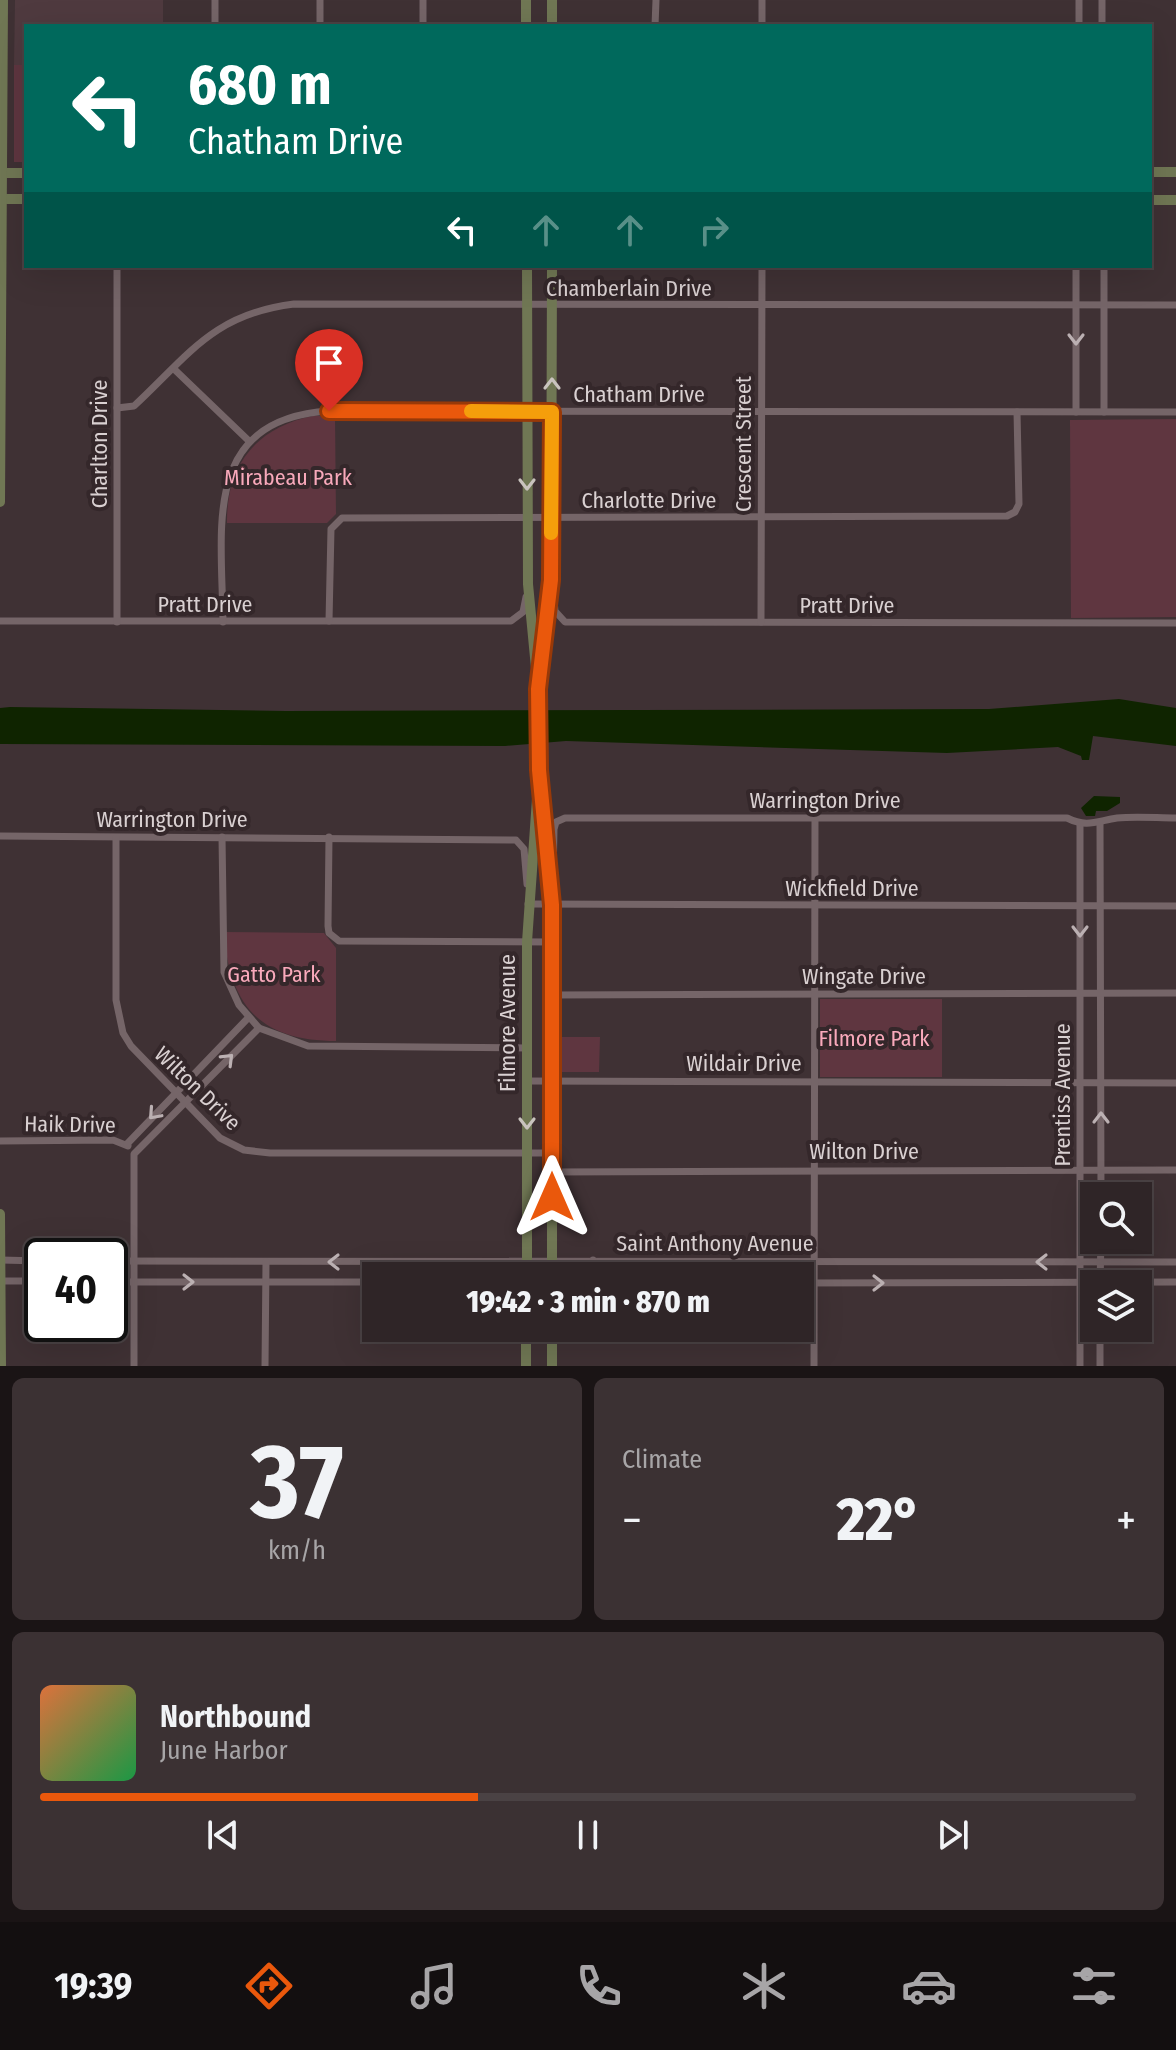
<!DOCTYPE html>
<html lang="en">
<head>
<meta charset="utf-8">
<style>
	body { margin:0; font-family:"Fira Sans Condensed",sans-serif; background:#3b3133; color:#f1f3f6; height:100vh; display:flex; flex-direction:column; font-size:30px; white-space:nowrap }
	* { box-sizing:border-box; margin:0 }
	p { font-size:26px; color:#a7a5a7 }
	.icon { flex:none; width:44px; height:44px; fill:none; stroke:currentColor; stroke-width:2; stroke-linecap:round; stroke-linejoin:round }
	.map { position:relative; height:1366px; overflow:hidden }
	.details { display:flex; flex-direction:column; gap:12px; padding:12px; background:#1a1415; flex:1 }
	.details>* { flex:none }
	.top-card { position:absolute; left:24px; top:24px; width:1128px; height:244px; border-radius:0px; box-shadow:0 8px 32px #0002,0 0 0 2px #4a4244; background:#00695c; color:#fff; overflow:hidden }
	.tools { position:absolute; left:1080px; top:1182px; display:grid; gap:16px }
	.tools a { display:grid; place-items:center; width:72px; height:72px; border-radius:0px; background:#2f2527; box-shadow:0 8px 32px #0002,0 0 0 2px #4a4244; font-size:40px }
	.speed { position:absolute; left:24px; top:1238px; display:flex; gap:16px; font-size:40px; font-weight:700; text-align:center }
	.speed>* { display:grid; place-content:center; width:104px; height:104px; border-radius:50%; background:#2f2527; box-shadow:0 8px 32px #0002,0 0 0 2px #4a4244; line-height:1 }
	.speed .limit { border:4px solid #111; border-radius:12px; background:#fff; color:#111 }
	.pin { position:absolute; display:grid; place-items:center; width:68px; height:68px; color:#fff; margin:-82px -34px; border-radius:50% 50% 50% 0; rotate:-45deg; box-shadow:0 0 8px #0007 }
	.pin .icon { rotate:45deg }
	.me { position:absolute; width:88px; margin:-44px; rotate:0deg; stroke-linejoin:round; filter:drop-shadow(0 0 6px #0008) }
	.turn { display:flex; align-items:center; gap:28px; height:168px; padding:0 32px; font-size:36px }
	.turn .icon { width:104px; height:104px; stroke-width:2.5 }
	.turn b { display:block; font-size:56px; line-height:68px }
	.lanes { display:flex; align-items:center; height:76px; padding:0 32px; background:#0003; justify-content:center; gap:40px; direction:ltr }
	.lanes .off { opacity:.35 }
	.big { font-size:60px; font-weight:800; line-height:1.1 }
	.details .widget { flex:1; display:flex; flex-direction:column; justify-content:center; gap:12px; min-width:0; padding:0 28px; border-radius:12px; background:#3b3133 }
	.details .dial { align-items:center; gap:0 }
	.dial b { font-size:104px; line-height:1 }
	.song { display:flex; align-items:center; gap:24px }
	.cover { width:96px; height:96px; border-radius:12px; background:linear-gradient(135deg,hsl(20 70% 55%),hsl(140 70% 35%)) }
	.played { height:8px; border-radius:4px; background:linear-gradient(90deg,#ea580c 40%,#4a4244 40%) }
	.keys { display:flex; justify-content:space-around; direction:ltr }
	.heat { display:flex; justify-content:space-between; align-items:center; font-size:44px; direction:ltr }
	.details .tiles { flex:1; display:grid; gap:12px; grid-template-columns:1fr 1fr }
	.widget:last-child { grid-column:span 2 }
	.trip { position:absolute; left:362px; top:1262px; width:452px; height:80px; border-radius:0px; background:#2f2527; box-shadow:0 8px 32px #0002,0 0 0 2px #4a4244; font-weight:800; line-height:80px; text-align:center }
	.dock { display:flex; height:128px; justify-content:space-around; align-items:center; background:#130f10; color:#a7a5a7 }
	.dock .icon { width:56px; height:56px }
	.dock .current { color:#ea580c }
	.dock b { font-size:36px; color:#f1f3f6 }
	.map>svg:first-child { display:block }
	.built { fill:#4f3a3f }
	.green { fill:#5f3640 }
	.water { fill:#0f2400 }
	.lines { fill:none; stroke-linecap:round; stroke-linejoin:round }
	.street { stroke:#756568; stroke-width:7 }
	.secondary { stroke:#707754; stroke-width:10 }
	.oneway { stroke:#bbb0b2 }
	.oneway2 { stroke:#c9c3be }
	.route-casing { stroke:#983908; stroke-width:20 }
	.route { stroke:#ea580c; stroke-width:14 }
	.slow { stroke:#f59e0b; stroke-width:14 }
	.labels { text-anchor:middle; stroke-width:8; stroke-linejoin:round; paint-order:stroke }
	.street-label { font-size:22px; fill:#d9d0d1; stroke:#34272a }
	.park-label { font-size:22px; fill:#f9a9bb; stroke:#34272a }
</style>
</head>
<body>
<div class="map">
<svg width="1176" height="1366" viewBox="0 0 1176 1366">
	<rect width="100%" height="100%" fill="#3f3134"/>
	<polygon class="built" points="15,0 163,0 163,26 26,26 26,65 14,65"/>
	<g class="green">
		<rect x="14" y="65" width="12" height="97"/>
		<path d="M313 416H335L336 514 327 523H227C226 465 257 427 313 416Z"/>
		<polygon points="1176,419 1176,617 1071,618 1070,420"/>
		<path d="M224 932 324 933 336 948V1041C260 1041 229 1005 224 932Z"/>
		<rect x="820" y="999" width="122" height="78"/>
		<polygon points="560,1037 600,1037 599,1072 560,1072"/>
	</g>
	<g class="water">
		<polygon points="1119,699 1176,708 1176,746 1093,736 1089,760 1082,760 1081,756 1058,747 947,753 566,741 505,746 0,744 0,708 10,707 286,711 989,709"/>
		<polygon points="1094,796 1120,797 1120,803 1107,811 1096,811 1095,816 1086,816 1081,808"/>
	</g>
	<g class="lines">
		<g class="street">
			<polyline points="762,0 762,26"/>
			<polyline points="1079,0 1079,26"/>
			<polyline points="1102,0 1102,26"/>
			<polyline points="215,26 215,0"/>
			<polyline points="320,26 320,0"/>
			<polyline points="423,26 423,0"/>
			<polyline points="655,26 656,0"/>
			<polyline points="174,369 249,441"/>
			<path d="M117 408 134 406C189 355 213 314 294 304L1176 305"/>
			<polyline points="1076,412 1076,266"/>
			<polyline points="1104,412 1104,266"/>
			<polyline points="553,590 555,611 565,622 1176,623"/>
			<polyline points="0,621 511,621 523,612 526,597"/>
			<polyline points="329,621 331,529 342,518 1007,516 1015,512 1019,504 1017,412"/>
			<polyline points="117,622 117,266"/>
			<path d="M223 622C222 528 201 419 329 411L1176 412"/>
			<polyline points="761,622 762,266"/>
			<polyline points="1100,824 1101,1196"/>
			<polyline points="1080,825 1080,1366"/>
			<polyline points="0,836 516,840 524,849 527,884"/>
			<polyline points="222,837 224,972 239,1005 259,1028 308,1046 527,1048"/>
			<polyline points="329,837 328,926 329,933 339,941 551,942"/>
			<polyline points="116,838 116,1000 123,1033 131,1046 220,1138 244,1150 270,1153 551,1153"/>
			<path d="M553 879 554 829 556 822 565 818H1067C1087 828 1097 821 1117 818 1136 816 1157 818 1176 818"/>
			<polyline points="528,904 1176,906"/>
			<polyline points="552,995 1176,993"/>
			<polyline points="527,1081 1176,1083"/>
			<polyline points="0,1141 113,1140 128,1146"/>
			<polyline points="127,1144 248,1018"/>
			<polyline points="552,1172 1176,1170"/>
			<polyline points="0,1260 42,1261"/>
			<polyline points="110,1261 1176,1262"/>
			<polyline points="593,1276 593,1260"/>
			<polyline points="0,1281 42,1281"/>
			<polyline points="110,1282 376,1282"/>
			<polyline points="800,1283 1176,1282"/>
			<polyline points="1100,1284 1101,1240"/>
			<polyline points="134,1366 134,1154 259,1028"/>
			<polyline points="265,1366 266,1262"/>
			<polyline points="814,1366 815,818"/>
			<polyline points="1100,1366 1100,1328"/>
		</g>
		<g class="secondary">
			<polyline points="526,0 526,26"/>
			<polyline points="552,0 552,26"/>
			<polyline points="1150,172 1176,172"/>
			<polyline points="0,173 26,173"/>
			<polyline points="0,199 26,199"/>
			<polyline points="1150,200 1176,200"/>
			<polyline points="0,502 3,0"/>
			<polyline points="540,659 551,580 552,266"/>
			<polyline points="541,796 552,905 552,1276"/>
			<polyline points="0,1214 1,1366"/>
			<polyline points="527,1276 527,942 539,770 538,689 528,584 527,266"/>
			<polyline points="526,1366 526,1328"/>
			<polyline points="552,1366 552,1328"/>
		</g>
	</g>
	<defs><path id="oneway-chevron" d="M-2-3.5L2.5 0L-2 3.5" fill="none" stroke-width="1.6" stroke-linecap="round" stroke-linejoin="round" transform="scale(2)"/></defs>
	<g class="oneway">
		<use href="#oneway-chevron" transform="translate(1076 339) rotate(90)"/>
		<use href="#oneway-chevron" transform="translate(1080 931) rotate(90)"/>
		<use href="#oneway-chevron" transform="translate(228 1059) rotate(-45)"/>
		<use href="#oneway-chevron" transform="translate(154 1114) rotate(132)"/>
		<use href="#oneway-chevron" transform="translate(1101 1118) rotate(-90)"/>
		<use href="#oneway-chevron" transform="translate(334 1262) rotate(180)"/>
		<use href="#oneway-chevron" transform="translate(1042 1262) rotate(-180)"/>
		<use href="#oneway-chevron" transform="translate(188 1282)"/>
		<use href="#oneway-chevron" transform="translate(878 1283)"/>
	</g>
	<g class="oneway2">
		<use href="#oneway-chevron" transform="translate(552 384) rotate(-90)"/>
		<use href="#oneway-chevron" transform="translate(527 484) rotate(90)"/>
		<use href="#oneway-chevron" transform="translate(527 1123) rotate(90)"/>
	</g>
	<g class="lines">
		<defs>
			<polyline id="route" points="329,411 552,412 551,580 538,689 539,770 552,905 552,1197"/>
		</defs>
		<use href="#route" class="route-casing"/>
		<use href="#route" class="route"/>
		<polyline class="slow" points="471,411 552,412 551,533"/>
	</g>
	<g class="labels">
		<g class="street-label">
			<text x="629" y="296">Chamberlain Drive</text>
			<text x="639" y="402">Chatham Drive</text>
			<text transform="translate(99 444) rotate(-90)" y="8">Charlton Drive</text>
			<text transform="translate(743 444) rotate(-90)" y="8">Crescent Street</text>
			<text x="649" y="508">Charlotte Drive</text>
			<text x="205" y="612">Pratt Drive</text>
			<text x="847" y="613">Pratt Drive</text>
			<text x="825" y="808">Warrington Drive</text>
			<text x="172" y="827">Warrington Drive</text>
			<text x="852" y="896">Wickfield Drive</text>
			<text x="864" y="984">Wingate Drive</text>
			<text transform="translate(507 1023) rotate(-90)" y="8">Filmore Avenue</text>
			<text x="744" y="1071">Wildair Drive</text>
			<text transform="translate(198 1088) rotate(44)" y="8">Wilton Drive</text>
			<text transform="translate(1062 1095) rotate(-90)" y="8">Prentiss Avenue</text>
			<text transform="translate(70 1124) rotate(1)" y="8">Haik Drive</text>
			<text x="864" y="1159">Wilton Drive</text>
			<text x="715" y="1251">Saint Anthony Avenue</text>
		</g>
		<g class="park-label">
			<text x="288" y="485">Mirabeau Park</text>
			<text x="274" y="982">Gatto Park</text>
			<text x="874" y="1046">Filmore Park</text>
		</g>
	</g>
</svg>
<div class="tools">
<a><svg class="icon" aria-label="search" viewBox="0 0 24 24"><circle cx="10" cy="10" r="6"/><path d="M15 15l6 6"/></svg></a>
<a><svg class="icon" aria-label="layers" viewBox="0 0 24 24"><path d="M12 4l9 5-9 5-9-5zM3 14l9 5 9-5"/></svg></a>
</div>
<div class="speed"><div class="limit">40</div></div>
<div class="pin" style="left:329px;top:411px;background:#d93025"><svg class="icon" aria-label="arrive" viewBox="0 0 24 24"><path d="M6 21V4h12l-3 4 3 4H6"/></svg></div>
<svg class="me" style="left:552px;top:1197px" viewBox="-20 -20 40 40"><path d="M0-17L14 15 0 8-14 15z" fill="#ea580c" stroke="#fff" stroke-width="4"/></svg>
<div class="trip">19:42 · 3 min · 870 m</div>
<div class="top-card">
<div class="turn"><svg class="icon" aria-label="left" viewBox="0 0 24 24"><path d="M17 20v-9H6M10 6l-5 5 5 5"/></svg><div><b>680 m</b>Chatham Drive</div></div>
<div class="lanes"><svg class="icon" aria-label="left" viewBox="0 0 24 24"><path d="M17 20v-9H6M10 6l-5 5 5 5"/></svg><svg class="icon off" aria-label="ahead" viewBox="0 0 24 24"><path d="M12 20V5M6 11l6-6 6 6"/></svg><svg class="icon off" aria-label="ahead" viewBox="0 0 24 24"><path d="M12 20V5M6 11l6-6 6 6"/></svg><svg class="icon off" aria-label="right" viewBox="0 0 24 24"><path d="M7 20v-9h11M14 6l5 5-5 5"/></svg></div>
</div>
</div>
<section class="details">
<div class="tiles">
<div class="widget dial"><b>37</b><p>km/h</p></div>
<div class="widget"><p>Climate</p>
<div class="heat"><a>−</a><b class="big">22°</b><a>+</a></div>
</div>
<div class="widget">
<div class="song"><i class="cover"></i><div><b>Northbound</b><p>June Harbor</p></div></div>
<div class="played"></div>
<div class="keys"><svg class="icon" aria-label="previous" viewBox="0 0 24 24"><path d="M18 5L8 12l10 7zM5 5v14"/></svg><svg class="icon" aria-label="pause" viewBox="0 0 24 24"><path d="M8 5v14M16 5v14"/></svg><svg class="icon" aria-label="next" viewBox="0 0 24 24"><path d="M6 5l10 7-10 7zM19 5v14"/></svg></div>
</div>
</div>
</section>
<nav class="dock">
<b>19:39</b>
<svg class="icon current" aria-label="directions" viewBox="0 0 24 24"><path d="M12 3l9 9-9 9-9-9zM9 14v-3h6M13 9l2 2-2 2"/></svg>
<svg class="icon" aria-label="music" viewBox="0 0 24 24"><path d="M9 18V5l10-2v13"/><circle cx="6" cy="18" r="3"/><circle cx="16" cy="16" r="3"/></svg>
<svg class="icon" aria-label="phone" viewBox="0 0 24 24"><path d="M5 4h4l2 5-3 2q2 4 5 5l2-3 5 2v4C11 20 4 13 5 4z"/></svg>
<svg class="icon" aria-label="climate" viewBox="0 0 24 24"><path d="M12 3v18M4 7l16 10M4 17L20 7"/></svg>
<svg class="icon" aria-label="car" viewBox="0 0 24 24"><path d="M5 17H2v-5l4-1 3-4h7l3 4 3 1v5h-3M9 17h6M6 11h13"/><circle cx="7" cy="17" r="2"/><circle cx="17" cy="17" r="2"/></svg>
<svg class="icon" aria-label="filters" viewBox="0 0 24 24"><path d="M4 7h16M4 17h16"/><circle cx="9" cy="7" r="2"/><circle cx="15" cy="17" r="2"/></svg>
</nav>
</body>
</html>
